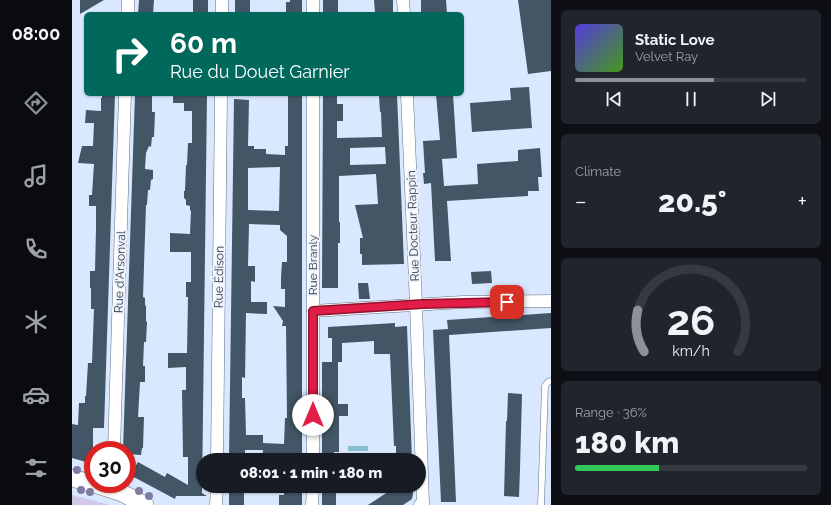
<!DOCTYPE html>
<html lang="en">
<head>
<meta charset="utf-8">
<style>
	body { margin:0; font-family:Raleway,sans-serif; background:#20242c; color:#f1f3f6; height:100vh; display:flex; flex-direction:column; font-size:15px; white-space:nowrap }
	* { box-sizing:border-box; margin:0 }
	p { font-size:13px; color:#9ea1a6 }
	.icon { flex:none; width:22px; height:22px; fill:none; stroke:currentColor; stroke-width:2; stroke-linecap:round; stroke-linejoin:round }
	.map { position:relative; flex:1; overflow:hidden }
	.panel { display:flex; flex-direction:column; gap:10px; padding:10px; background:#0d0f14; width:280px }
	.panel>* { flex:none }
	.guide { position:absolute; left:12px; top:12px; width:380px; height:84px; border-radius:6px; box-shadow:0 1px 3px #0004; background:#00695c; color:#fff; overflow:hidden }
	.speed { position:absolute; left:12px; top:441px; display:flex; gap:8px; font-size:20px; font-weight:700; text-align:center }
	.speed>* { display:grid; place-content:center; width:52px; height:52px; border-radius:50%; background:#171b24; box-shadow:0 1px 3px #0004; line-height:1 }
	.speed .limit { border:6px solid #d22; background:#fff; color:#111 }
	.pin { position:absolute; display:grid; place-items:center; width:34px; height:34px; color:#fff; margin:-17px; border-radius:8px; box-shadow:0 2px 6px #0006 }
	.me { position:absolute; width:44px; margin:-22px; rotate:0deg; stroke-linejoin:round; filter:drop-shadow(0 0 3px #0008) }
	.turn { display:flex; align-items:center; gap:14px; height:84px; padding:0 20px; font-size:18px }
	.turn .icon { width:52px; height:52px; stroke-width:2.5 }
	.turn b { display:block; font-size:28px; line-height:34px }
	.big { font-size:30px; font-weight:800; line-height:1.1 }
	.panel .tile { flex:1; display:flex; flex-direction:column; justify-content:center; gap:6px; min-width:0; padding:0 14px; border-radius:6px; background:#20242c }
	.panel .dial { align-items:center; gap:0 }
	.dial svg { height:104px; overflow:visible; fill:none; stroke:#363941; stroke-width:7; stroke-linecap:round; text-anchor:middle }
	.dial text { fill:#f1f3f6; stroke:none }
	.song { display:flex; align-items:center; gap:12px }
	.cover { width:48px; height:48px; border-radius:6px; background:linear-gradient(135deg,hsl(250 70% 55%),hsl(100 70% 35%)) }
	.played { height:4px; border-radius:2px; background:linear-gradient(90deg,#8c9099 60%,#363941 60%) }
	.keys { display:flex; justify-content:space-around; direction:ltr }
	.heat { display:flex; justify-content:space-between; align-items:center; font-size:22px; direction:ltr }
	.charge { height:6px; border-radius:3px; background:linear-gradient(90deg,#34c759 36%,#363941 0) }
	.trip { position:absolute; left:124px; top:453px; width:230px; height:40px; border-radius:20px; background:#171b24; box-shadow:0 1px 3px #0004; font-weight:800; line-height:40px; text-align:center }
	main { display:flex; flex:1; min-height:0 }
	.tabs { display:flex; flex-direction:column; width:72px; justify-content:space-around; align-items:center; background:#090b0e; color:#9ea1a6 }
	.tabs .icon { width:28px; height:28px }
	.tabs .active { color:#8c9099 }
	.tabs b { font-size:18px; color:#f1f3f6 }
	.map>svg:first-child { display:block }
	.green { fill:#d1c7e9 }
	.water { fill:#8abed1 }
	.building { fill:#425665; fill-rule:evenodd }
	.lines { fill:none; stroke-linecap:round; stroke-linejoin:round }
	.lane-casing { stroke:#636f83; stroke-width:7 }
	.street-casing { stroke:#636f83; stroke-width:13 }
	.secondary-casing { stroke:#636f83; stroke-width:18 }
	.lane { stroke:#fff; stroke-width:6 }
	.street { stroke:#fff; stroke-width:12 }
	.secondary { stroke:#fff; stroke-width:17 }
	.tree { fill:#7f7ba2 }
	.route-casing { stroke:#92132f; stroke-width:10 }
	.route { stroke:#e11d48; stroke-width:7 }
	.labels { text-anchor:middle; stroke-width:4; stroke-linejoin:round; paint-order:stroke }
	.street-label { font-size:12px; fill:#363b44; stroke:#eff4fe }
</style>
</head>
<body>
<main>
<nav class="tabs">
<b>08:00</b>
<svg class="icon active" aria-label="directions" viewBox="0 0 24 24"><path d="M12 3l9 9-9 9-9-9zM9 14v-3h6M13 9l2 2-2 2"/></svg>
<svg class="icon" aria-label="music" viewBox="0 0 24 24"><path d="M9 18V5l10-2v13"/><circle cx="6" cy="18" r="3"/><circle cx="16" cy="16" r="3"/></svg>
<svg class="icon" aria-label="phone" viewBox="0 0 24 24"><path d="M5 4h4l2 5-3 2q2 4 5 5l2-3 5 2v4C11 20 4 13 5 4z"/></svg>
<svg class="icon" aria-label="climate" viewBox="0 0 24 24"><path d="M12 3v18M4 7l16 10M4 17L20 7"/></svg>
<svg class="icon" aria-label="car" viewBox="0 0 24 24"><path d="M5 17H2v-5l4-1 3-4h7l3 4 3 1v5h-3M9 17h6M6 11h13"/><circle cx="7" cy="17" r="2"/><circle cx="17" cy="17" r="2"/></svg>
<svg class="icon" aria-label="filters" viewBox="0 0 24 24"><path d="M4 7h16M4 17h16"/><circle cx="9" cy="7" r="2"/><circle cx="15" cy="17" r="2"/></svg>
</nav>
<div class="map">
<svg width="479" height="505" viewBox="0 0 479 505">
	<rect width="100%" height="100%" fill="#dae8ff"/>
	<polygon class="green" points="0,495 38,505 0,505"/>
	<rect class="water" x="276" y="446" width="20" height="5"/>
	<g class="building">
		<polygon points="8,0 32,0 8,14"/>
		<polygon points="67,0 82,0 81,14 66,14"/>
		<rect x="121" y="0" width="15" height="14"/>
		<rect x="163" y="0" width="15" height="14"/>
		<polygon points="218,0 230,0 230,14 214,14 214,2 218,2"/>
		<rect x="251" y="0" width="15" height="14"/>
		<polygon points="302,0 321,0 321,14 305,14 305,13 303,13"/>
		<polygon points="349,0 374,0 375,14 359,14 359,12 349,12"/>
		<polygon points="446,0 479,0 479,71 456,74"/>
		<polygon points="457,87 460,128 400,132 398,103 439,100 438,88"/>
		<polygon points="30,94 43,94 32,428 21,428 21,464 0,458 0,424 6,425 7,403 13,403 13,396 14,396 16,363 20,363 22,309 19,309 19,288 18,288 18,271 23,271 24,228 24,206 17,206 17,195 20,195 22,164 6,163 10,146 21,146 22,123 13,123 14,110 29,111 29,98 30,98"/>
		<polygon points="63,94 80,94 80,112 83,112 82,137 80,137 79,147 77,146 74,153 73,169 81,170 81,179 79,180 78,190 76,190 75,205 74,205 72,266 71,297 73,298 73,305 74,306 74,321 75,322 74,342 72,342 71,366 73,366 73,382 68,382 66,417 72,417 71,448 70,448 69,455 55,454 55,450 51,450"/>
		<polygon points="101,94 135,94 130,493 135,496 104,496 103,499 58,475 66,462 93,477 95,473 116,485 116,457 111,457 110,390 114,390 114,367 96,368 96,353 115,353 116,297 114,297 114,282 119,282 119,252 98,252 98,233 118,234 119,211 118,210 118,206 114,205 114,200 112,198 112,191 113,191 114,165 115,165 116,143 120,143 120,111 112,111 112,103 101,103"/>
		<path d="M216 94H230V460H190L191 450H173V460H157L162 99 177 100 176 146H182V149H194V154L213 155V146H216ZM208 167 207 211 176 210V168ZM177 224 208 225V230L215 236V262H210L209 278V289H213V307L201 306 211 321 210 326H214L215 418H213L212 444 191 443V435H174L173 398H170V377L173 378 174 313 195 314V302H179V281L183 282V266H176Z"/>
		<path d="M251 94H265V104H271V121H265V138L310 137 309 112H308L307 96H308V94H325L332 264 290 265V254H288V238H291L283 205 306 204 304 174 267 176V222H268V243H266V288H250ZM313 147 314 164 278 165V148Z"/>
		<polygon points="364,94 381,94 385,158 370,159 372,186 406,184 405,164 446,161 446,150 468,148 470,177 466,177 467,191 456,191 456,196 375,201 379,261 363,261 359,183 352,184 351,173 353,173 351,141 368,140"/>
		<polygon points="419,271 420,283 400,284 399,272"/>
		<polygon points="286,283 296,283 298,299 287,299"/>
		<polygon points="479,313 479,328 377,335 384,502 369,502 361,330 376,329 375,320"/>
		<polygon points="323,323 323,327 335,326 340,460 324,460 324,446 322,446 318,354 302,354 302,341 270,343 270,362 260,362 260,338 256,338 256,327"/>
		<polygon points="250,362 266,362 266,404 276,404 276,416 267,416 267,452 262,452 262,460 250,460"/>
		<polygon points="436,393 450,394 448,469 447,497 432,496 434,421 435,421"/>
		<rect x="157" y="486" width="15" height="19"/>
		<polygon points="212,486 230,486 230,505 207,505 207,495 212,495"/>
		<polygon points="250,486 263,486 263,488 264,488 264,505 250,505"/>
		<polygon points="325,486 341,486 341,494 340,499 331,505 296,505"/>
	</g>
	<g class="lines">
		<defs>
			<polyline id="lane" points="469,505 473,386 476,382 479,381"/>
			<g id="street">
				<polyline points="331,0 332,14"/>
				<polyline points="56,14 56,0"/>
				<polyline points="150,14 150,0"/>
				<polyline points="241,14 241,0"/>
				<polyline points="335,94 344,305 351,503 348,505"/>
				<polyline points="241,311 391,302 479,301"/>
				<polyline points="42,450 53,94"/>
				<polyline points="145,460 149,94"/>
				<polyline points="241,460 241,94"/>
				<polyline points="144,505 145,486"/>
				<polyline points="240,505 241,486"/>
			</g>
			<g id="secondary">
				<polyline points="0,478 21,484"/>
				<polyline points="22,484 50,493 73,505"/>
			</g>
		</defs>
		<use href="#lane" class="lane-casing"/>
		<use href="#street" class="street-casing"/>
		<use href="#secondary" class="secondary-casing"/>
		<use href="#lane" class="lane"/>
		<use href="#street" class="street"/>
		<use href="#secondary" class="secondary"/>
	</g>
	<g class="tree">
		<circle cx="5" cy="470" r="4"/>
		<circle cx="9" cy="490" r="4"/>
		<circle cx="67" cy="491" r="4"/>
		<circle cx="18" cy="492" r="4"/>
		<circle cx="77" cy="496" r="4"/>
	</g>
	<g class="lines">
		<defs>
			<polyline id="route" points="241,415 241,311 351,304 435,302"/>
		</defs>
		<use href="#route" class="route-casing"/>
		<use href="#route" class="route"/>
	</g>
	<g class="labels">
		<g class="street-label">
			<text transform="translate(341 226) rotate(-92)" y="4">Rue Docteur Rappin</text>
			<text transform="translate(241 265) rotate(-90)" y="4">Rue Branly</text>
			<text transform="translate(48 272) rotate(-88)" y="4">Rue d'Arsonval</text>
			<text transform="translate(147 277) rotate(-89)" y="4">Rue Édison</text>
		</g>
	</g>
</svg>
<div class="speed"><div class="limit">30</div></div>
<div class="pin" style="left:435px;top:302px;background:#d93025"><svg class="icon" aria-label="arrive" viewBox="0 0 24 24"><path d="M6 21V4h12l-3 4 3 4H6"/></svg></div>
<svg class="me" style="left:241px;top:415px" viewBox="-20 -20 40 40"><circle r="19" fill="#fff"/><path d="M0-13L10 11 0 6-10 11z" fill="#e11d48"/></svg>
<div class="trip">08:01 · 1 min · 180 m</div>
<div class="guide">
<div class="turn"><svg class="icon" aria-label="right" viewBox="0 0 24 24"><path d="M7 20v-9h11M14 6l5 5-5 5"/></svg><div><b>60 m</b>Rue du Douet Garnier</div></div>
</div>
</div>
<section class="panel">
<div class="tile">
<div class="song"><i class="cover"></i><div><b>Static Love</b><p>Velvet Ray</p></div></div>
<div class="played"></div>
<div class="keys"><svg class="icon" aria-label="previous" viewBox="0 0 24 24"><path d="M18 5L8 12l10 7zM5 5v14"/></svg><svg class="icon" aria-label="pause" viewBox="0 0 24 24"><path d="M8 5v14M16 5v14"/></svg><svg class="icon" aria-label="next" viewBox="0 0 24 24"><path d="M6 5l10 7-10 7zM19 5v14"/></svg></div>
</div>
<div class="tile"><p>Climate</p>
<div class="heat"><a>−</a><b class="big">20.5°</b><a>+</a></div>
</div>
<div class="tile dial"><svg viewBox="0 0 100 80">
<path d="M14 69A42 42 0 1 1 86 69"/>
<path d="M14 69A42 42 0 0 1 9 37" stroke="#8c9099"/>
<text x="50" y="56" font-size="32" font-weight="700">26</text>
<text x="50" y="72" font-size="11">km/h</text>
</svg></div>
<div class="tile"><p>Range · 36%</p><b class="big">180 km</b><div class="charge"></div></div>
</section>
</main>
</body>
</html>
